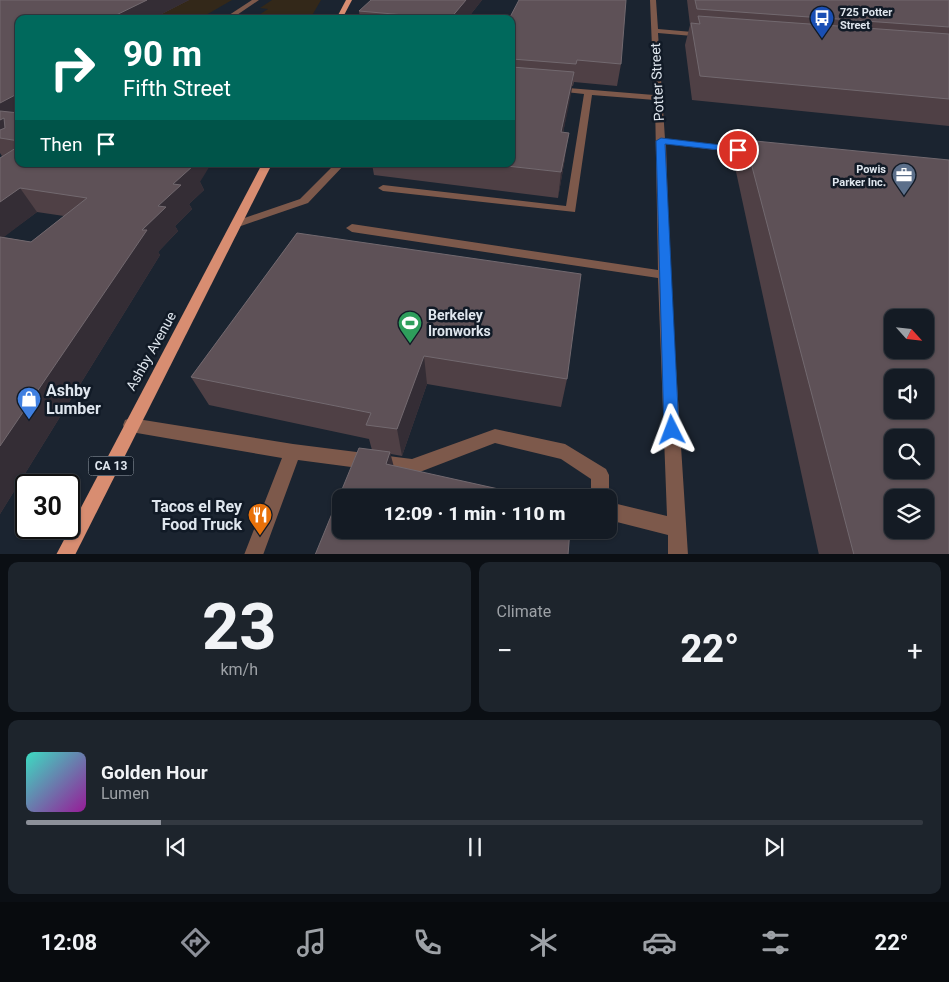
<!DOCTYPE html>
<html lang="en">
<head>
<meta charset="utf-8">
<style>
	body { margin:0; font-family:Roboto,sans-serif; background:#1d242c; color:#f1f3f6; height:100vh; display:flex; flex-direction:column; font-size:19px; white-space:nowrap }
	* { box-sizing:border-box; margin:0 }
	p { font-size:16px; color:#9da1a6 }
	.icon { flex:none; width:28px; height:28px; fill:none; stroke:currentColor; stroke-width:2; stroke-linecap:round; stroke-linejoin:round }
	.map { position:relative; height:554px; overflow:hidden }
	.panel { display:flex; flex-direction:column; gap:8px; padding:8px; background:#0b0f14; flex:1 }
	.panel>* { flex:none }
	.guide { position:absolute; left:15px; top:15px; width:500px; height:152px; border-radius:10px; box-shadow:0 1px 4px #0004,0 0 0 1px #333941; background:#00695c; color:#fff; overflow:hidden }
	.needle { width:32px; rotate:117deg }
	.controls { position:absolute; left:884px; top:309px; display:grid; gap:10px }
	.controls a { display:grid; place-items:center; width:50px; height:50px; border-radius:10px; background:#141b24; box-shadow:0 1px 4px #0004,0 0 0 1px #333941; font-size:25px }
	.speed { position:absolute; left:15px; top:474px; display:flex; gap:10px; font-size:25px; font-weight:700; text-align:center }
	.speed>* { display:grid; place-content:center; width:65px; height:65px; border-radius:50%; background:#141b24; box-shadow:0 1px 4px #0004,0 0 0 1px #333941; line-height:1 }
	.speed .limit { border:2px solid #111; border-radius:8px; background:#fff; color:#111 }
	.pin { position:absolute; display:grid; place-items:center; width:42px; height:42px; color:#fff; margin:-21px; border:2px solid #fff; border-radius:50%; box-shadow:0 1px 5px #0007 }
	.me { position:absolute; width:55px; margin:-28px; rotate:357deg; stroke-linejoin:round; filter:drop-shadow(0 0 4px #0008) }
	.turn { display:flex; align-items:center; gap:18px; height:105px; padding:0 25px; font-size:22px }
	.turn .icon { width:65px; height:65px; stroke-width:2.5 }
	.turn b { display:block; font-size:35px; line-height:42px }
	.then { display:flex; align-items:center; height:48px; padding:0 25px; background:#0003; gap:10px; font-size:19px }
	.big { font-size:38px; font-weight:800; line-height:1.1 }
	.panel .card { flex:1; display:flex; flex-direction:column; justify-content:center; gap:8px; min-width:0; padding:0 18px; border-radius:10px; background:#1d242c }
	.panel .dial { align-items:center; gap:0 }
	.dial b { font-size:65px; line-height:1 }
	.song { display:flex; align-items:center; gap:15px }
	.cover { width:60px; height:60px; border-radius:8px; background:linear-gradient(135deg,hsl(170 70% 55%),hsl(300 70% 35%)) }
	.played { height:5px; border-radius:2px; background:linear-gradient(90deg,#8c9099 15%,#333941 15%) }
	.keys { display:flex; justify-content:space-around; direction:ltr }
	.heat { display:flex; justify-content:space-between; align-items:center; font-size:28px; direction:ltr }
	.panel .tiles { flex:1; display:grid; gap:8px; grid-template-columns:1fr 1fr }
	.card:last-child { grid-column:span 2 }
	.trip { position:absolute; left:332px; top:489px; width:285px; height:50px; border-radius:10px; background:#141b24; box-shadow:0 1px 4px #0004,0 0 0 1px #333941; font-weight:800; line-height:50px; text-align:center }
	.tabs { display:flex; height:80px; justify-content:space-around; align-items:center; background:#080b0e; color:#9da1a6 }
	.tabs .icon { width:35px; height:35px }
	.tabs .on { color:#8c9099 }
	.tabs b { font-size:22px; color:#f1f3f6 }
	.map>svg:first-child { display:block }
	.industrial { fill:#332819 }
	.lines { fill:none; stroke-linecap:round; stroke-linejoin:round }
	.minor { fill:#7d594b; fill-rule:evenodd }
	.major { fill:#d88d71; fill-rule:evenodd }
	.wall { fill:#4f4045; fill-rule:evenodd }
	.shaded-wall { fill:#342d35 }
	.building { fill:#5e5157; stroke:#72696f; fill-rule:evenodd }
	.route { fill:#1a73e8; stroke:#114b97 }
	.labels { text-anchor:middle; stroke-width:5; stroke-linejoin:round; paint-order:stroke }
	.far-poi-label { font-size:11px; font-weight:bold; fill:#dfe6ee; stroke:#111a26; text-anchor:start }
	.shield { fill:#111a26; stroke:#a1a9b2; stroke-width:1 }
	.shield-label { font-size:12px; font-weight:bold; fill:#dfe6ee }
	.street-label { font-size:14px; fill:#dfe6ee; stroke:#111a26 }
	.poi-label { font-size:14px; font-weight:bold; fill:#dfe6ee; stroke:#111a26; text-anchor:start }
	.near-poi-label { font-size:16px; font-weight:bold; fill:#dfe6ee; stroke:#111a26; text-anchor:start }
</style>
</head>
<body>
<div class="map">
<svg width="949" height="555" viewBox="0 0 949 555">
	<rect width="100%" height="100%" fill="#1b2430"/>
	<g class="industrial">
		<polygon points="50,0 232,0 199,19 19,19"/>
		<polygon points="272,0 321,0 310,19 253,19 268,9 260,8"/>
	</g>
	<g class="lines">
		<g class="minor">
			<polygon points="252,0 259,0 231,19 223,19"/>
			<polygon points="650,0 656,0 658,29 704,33 707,35 704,37 658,33 665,139 758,149 763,152 758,155 666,144 670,275 688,555 668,555 668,535 609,520 609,502 667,516 658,278 352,232 346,228 352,224 658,270 655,100 592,95 575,212 383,191 378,188 383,185 566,206 584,94 556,91 552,89 556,87 654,95"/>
			<polygon points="335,164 345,164 308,203 241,226 233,226 231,224 233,222 300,199"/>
			<polygon points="131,418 293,444 412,459 495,429 565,444 606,469 609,475 609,498 591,498 591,479 561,459 495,443 412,475 298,460 263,555 244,555 282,458 131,432 125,430 123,425 125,420"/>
		</g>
		<g class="major">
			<polygon points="346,0 352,0 342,19 336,19"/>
			<polygon points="262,164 272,164 75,555 56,555"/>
		</g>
	</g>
	<g class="wall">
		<path d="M0 0H189L152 19H19V164L200 182 204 190 189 204 192 209 175 226 178 231 158 252 160 255 0 514V158L2 156 0 153ZM37 212 64 216 31 242 3 237Z"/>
		<polygon points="482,0 467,19 360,19 359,11"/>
		<polygon points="687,0 949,0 949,126 692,100 685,45 690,25"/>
		<polygon points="511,19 621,64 617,86 574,82 573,86 572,86 563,133 565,158 558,198 374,175 372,164 511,164"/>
		<polygon points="745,140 949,555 819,555 735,167"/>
		<polygon points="297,233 567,379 561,407 427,384 402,456 391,454 315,555 372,450 369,439 209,405 191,377"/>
	</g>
	<g class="shaded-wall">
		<polygon points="147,0 189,0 152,19 108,19"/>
		<polygon points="466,0 482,0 467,19 450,19"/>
		<polygon points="574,72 571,95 558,157 561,132"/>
		<polygon points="19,93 19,122 0,138 0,103"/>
		<polygon points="569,133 565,158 558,198 561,172"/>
		<polygon points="186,164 211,164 200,182 204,190 189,204 192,209 175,226 178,231 158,252 160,255 0,514 0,446 142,230"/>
		<polygon points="20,188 37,212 0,240 0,202"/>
		<polygon points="424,356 427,384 402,456 397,429"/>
		<polygon points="390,452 396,475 386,464"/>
	</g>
	<g class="building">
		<polygon points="0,0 147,0 108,19 19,19 19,93 0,103"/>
		<polygon points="371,0 466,0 450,19 359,11"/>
		<polygon points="519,0 626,0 621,64 577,60 576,64 512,59 511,60 511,19 509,19"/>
		<polygon points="695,0 949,0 949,27 697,9"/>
		<polygon points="698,16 949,34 949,99 700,76 691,23 700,24"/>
		<polygon points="511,64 512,67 574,72 561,132 569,133 561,172 489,164 511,164"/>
		<polygon points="0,111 19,113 19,141 0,138 0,130 5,128 4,118 0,120"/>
		<path d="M745 140 949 160V555H854ZM892 318H925V350H892ZM892 378H925V410H892ZM892 438H925V470H892ZM892 498H925V530H892Z"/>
		<polygon points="19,146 19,164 186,164 185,165 193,166 173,184 181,185 158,206 166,207 142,230 147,230 0,446 0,237 31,242 87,198 20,188 0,202 0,158"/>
		<polygon points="297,233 581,274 567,379 424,356 397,429 366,425 371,413 191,377"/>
		<polygon points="359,448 390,452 386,464 539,498 341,498 341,530 570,530 568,555 315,555"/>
	</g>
	<polygon class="route" points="661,138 738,147 742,150 738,152 665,144 679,430 677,435 672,437 666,435 664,430 656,141"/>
	<defs>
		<symbol id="bus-pin" viewBox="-11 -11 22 30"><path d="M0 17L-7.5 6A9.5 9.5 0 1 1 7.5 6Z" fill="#1a4fb4" stroke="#111a26"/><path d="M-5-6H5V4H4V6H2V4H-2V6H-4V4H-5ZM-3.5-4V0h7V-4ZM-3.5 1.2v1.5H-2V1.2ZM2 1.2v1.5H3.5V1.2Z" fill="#fff"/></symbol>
		<symbol id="office-pin" viewBox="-11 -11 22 30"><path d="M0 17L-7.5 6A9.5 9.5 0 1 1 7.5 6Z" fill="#5c6f8a" stroke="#111a26"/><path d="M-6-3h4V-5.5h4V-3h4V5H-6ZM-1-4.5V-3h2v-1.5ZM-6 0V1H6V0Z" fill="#fff"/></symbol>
		<symbol id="stadium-pin" viewBox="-11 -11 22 30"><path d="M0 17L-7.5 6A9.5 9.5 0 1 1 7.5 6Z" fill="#2e9e5b" stroke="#111a26"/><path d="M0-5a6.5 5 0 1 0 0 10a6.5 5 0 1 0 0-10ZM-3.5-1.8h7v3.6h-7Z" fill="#fff"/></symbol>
		<symbol id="shop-pin" viewBox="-11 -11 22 30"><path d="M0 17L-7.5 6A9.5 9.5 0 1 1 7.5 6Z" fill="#3f7fe0" stroke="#111a26"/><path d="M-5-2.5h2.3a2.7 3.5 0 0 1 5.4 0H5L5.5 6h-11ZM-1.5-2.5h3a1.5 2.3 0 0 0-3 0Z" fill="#fff"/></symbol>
		<symbol id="restaurant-pin" viewBox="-11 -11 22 30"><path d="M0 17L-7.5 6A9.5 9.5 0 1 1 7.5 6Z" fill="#e8710a" stroke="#111a26"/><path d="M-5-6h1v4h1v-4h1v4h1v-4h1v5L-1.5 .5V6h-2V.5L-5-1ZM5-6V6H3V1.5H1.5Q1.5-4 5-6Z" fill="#fff"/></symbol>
	</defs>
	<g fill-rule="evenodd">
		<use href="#bus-pin" x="808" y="4" width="28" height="38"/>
		<use href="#office-pin" x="890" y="161" width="28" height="38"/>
		<use href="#stadium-pin" x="396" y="309" width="28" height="38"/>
		<use href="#shop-pin" x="15" y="385" width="28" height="38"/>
		<use href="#restaurant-pin" x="246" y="501" width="28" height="38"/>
	</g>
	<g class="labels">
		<g class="far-poi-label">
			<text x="840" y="16">725 Potter<tspan x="840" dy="13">Street</tspan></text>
			<text x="886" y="173" text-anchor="end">Powis<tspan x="886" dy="13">Parker Inc.</tspan></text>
		</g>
		<rect class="shield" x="88.5" y="456.5" width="45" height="19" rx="4"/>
		<g class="shield-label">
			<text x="111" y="470">CA 13</text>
		</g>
		<g class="street-label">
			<text transform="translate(657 82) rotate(-93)" y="5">Potter Street</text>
			<text transform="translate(151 351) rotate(-61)" y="5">Ashby Avenue</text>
		</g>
		<g class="poi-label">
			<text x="428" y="320">Berkeley<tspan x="428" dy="16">Ironworks</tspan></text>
		</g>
		<g class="near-poi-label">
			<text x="46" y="396">Ashby<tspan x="46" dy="18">Lumber</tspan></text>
			<text x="242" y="512" text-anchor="end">Tacos el Rey<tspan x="242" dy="18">Food Truck</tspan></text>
		</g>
	</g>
</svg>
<div class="controls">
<a><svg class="needle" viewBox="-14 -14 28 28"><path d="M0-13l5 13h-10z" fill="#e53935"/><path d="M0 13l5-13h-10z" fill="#9da1a6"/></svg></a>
<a><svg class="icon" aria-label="sound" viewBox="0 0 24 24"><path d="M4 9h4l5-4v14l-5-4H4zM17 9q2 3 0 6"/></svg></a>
<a><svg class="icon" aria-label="search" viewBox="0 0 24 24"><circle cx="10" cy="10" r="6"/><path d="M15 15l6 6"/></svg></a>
<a><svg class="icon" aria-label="layers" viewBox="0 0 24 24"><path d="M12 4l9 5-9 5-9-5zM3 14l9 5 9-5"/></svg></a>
</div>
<div class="speed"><div class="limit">30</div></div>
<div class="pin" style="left:738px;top:150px;background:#d93025"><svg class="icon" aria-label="arrive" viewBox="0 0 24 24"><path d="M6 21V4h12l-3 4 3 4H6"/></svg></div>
<svg class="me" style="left:672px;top:430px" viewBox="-20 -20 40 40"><path d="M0-17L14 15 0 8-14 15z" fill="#1a73e8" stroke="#fff" stroke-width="4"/></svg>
<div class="trip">12:09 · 1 min · 110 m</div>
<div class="guide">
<div class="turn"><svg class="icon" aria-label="right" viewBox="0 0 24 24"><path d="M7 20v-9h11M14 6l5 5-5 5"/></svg><div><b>90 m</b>Fifth Street</div></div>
<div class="then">Then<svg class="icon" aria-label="arrive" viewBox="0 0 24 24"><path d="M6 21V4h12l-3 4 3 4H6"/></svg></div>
</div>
</div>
<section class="panel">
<div class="tiles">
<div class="card dial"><b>23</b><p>km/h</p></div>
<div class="card"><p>Climate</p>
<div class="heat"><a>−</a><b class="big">22°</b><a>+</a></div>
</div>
<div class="card">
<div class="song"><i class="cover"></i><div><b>Golden Hour</b><p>Lumen</p></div></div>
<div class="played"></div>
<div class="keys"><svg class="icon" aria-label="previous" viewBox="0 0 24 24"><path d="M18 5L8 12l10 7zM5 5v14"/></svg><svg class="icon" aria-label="pause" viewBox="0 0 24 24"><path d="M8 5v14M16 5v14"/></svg><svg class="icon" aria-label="next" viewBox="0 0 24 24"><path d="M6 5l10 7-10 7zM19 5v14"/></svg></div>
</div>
</div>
</section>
<nav class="tabs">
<b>12:08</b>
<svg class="icon on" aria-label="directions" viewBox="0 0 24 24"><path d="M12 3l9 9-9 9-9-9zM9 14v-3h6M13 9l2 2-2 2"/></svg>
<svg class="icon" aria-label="music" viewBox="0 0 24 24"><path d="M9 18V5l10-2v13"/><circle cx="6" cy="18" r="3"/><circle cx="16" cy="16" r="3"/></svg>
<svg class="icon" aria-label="phone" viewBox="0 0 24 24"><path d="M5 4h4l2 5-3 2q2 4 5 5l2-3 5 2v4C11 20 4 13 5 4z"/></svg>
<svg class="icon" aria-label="climate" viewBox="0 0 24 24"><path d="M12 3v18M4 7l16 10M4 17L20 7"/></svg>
<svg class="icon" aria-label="car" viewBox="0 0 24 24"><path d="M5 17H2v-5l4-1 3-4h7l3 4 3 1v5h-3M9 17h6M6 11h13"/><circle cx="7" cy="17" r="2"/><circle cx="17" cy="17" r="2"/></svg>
<svg class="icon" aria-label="filters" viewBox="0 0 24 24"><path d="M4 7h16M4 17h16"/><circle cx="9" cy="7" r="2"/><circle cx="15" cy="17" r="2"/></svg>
<b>22°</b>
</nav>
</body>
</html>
